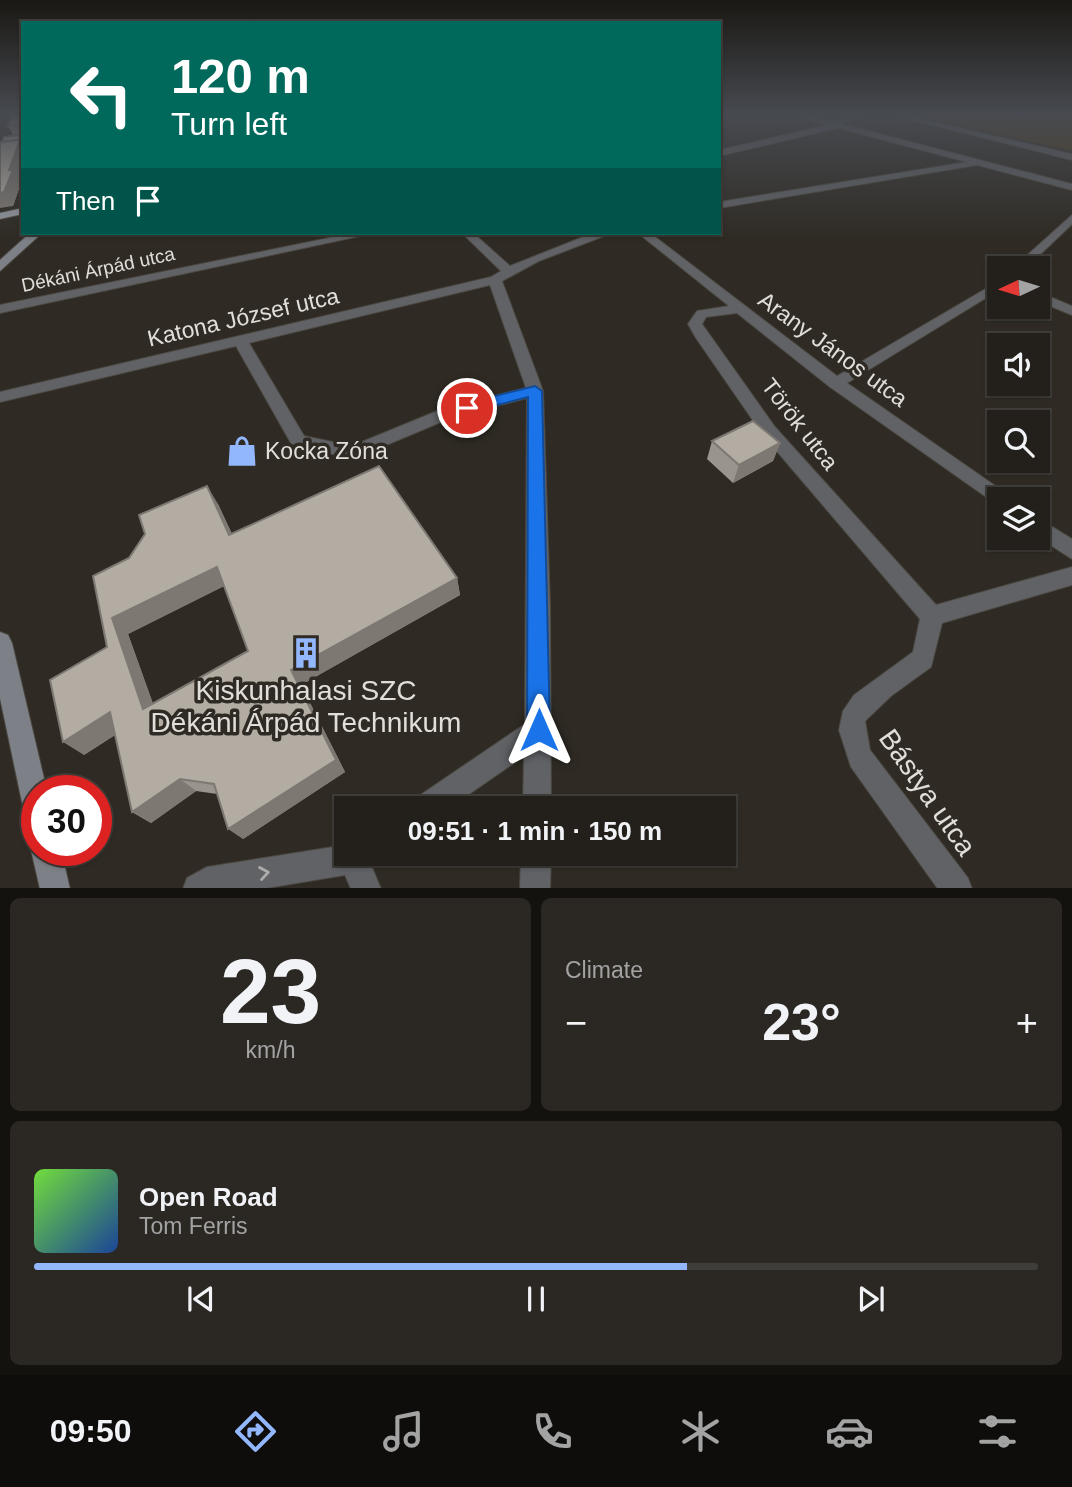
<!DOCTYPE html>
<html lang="en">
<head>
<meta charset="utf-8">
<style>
	body { margin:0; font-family:Arial,sans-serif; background:#2b2824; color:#f1f3f6; height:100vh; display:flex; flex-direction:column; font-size:26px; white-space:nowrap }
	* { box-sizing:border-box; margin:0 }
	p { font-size:23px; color:#a3a3a3 }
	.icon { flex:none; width:38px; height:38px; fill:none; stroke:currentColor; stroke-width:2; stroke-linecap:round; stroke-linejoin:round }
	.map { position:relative; height:888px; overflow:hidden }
	.drawer { display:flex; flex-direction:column; gap:10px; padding:10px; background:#13120f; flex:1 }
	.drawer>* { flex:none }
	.top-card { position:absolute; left:21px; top:21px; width:700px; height:214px; border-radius:0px; box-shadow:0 2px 5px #0004,0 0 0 2px #403e3a; background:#00695c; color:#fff; overflow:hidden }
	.needle { width:46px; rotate:266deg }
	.controls { position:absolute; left:987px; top:256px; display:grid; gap:14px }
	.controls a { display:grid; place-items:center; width:63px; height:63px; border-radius:0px; background:#23201b; box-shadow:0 2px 5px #0004,0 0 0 2px #403e3a; font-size:35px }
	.speed { position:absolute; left:21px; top:775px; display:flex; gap:14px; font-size:35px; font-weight:700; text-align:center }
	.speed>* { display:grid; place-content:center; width:91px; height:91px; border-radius:50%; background:#23201b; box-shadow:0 2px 5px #0004,0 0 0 2px #403e3a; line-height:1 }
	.speed .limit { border:10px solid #d22; background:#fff; color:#111 }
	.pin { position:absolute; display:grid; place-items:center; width:60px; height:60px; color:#fff; margin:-30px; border:4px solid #fff; border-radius:50%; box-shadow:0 2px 7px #0007 }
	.me { position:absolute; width:77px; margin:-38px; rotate:0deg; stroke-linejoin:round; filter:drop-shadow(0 0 5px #0008) }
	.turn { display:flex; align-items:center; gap:24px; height:147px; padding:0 35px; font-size:32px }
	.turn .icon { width:91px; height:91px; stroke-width:2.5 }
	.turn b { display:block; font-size:49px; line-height:60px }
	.then { display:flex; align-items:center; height:66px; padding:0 35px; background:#0003; gap:14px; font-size:26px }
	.big { font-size:52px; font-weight:800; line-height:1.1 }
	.drawer .widget { flex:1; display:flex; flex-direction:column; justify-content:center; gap:10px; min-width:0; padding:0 24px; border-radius:10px; background:#2b2824 }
	.drawer .dial { align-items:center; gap:0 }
	.dial b { font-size:91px; line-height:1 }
	.song { display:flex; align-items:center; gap:21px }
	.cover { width:84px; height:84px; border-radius:10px; background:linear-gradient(135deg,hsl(100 70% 55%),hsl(220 70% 35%)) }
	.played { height:7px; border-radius:4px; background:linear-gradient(90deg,#93b7fd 65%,#403e3a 65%) }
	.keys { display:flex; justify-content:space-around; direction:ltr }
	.heat { display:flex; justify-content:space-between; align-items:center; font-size:38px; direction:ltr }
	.drawer .tiles { flex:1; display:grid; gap:10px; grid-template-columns:1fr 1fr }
	.widget:last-child { grid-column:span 2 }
	.trip { position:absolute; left:334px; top:796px; width:402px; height:70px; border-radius:0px; background:#23201b; box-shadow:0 2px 5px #0004,0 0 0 2px #403e3a; font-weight:800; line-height:70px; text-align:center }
	.menu { display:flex; height:112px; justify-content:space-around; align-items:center; background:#0e0d0b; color:#a3a3a3 }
	.menu .icon { width:49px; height:49px }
	.menu .on { color:#93b7fd }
	.menu b { font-size:32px; color:#f1f3f6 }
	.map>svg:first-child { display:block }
	.green { fill:#4f3a13 }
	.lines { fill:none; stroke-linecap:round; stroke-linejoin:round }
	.street-casing { stroke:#4b4841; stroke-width:2 }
	.secondary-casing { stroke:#4b4841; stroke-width:2 }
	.primary-casing { stroke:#4b4841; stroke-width:2 }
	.street { fill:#606266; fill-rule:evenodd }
	.secondary { fill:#7d8086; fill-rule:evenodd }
	.primary { fill:#93979f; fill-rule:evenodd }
	.wall { fill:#99948c; fill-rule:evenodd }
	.shaded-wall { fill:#7d7872 }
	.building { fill:#b2aca3; stroke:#7d7872; stroke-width:2; fill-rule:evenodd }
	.oneway { stroke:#adacab }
	.route { fill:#1a73e8; stroke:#114b97; stroke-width:2 }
	.labels { text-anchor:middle; stroke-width:7; stroke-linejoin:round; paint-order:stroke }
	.far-street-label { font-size:19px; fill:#e1ded9; stroke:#2f2b24 }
	.street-label { font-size:23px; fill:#e1ded9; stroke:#2f2b24 }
	.poi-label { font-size:23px; fill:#e1ded9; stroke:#2f2b24; text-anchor:start }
	.near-poi-label { font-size:28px; fill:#e1ded9; stroke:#2f2b24 }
	.near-street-label { font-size:28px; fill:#e1ded9; stroke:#2f2b24 }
</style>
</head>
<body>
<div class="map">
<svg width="1072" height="889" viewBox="0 0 1072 889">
	<rect width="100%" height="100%" fill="#2f2b24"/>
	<polygon class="green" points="906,114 1072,114 1072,151"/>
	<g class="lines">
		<defs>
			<g id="street">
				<path d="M791 114C805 113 818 121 832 121 843 122 855 114 867 114L842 124 1072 184V190L977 165 719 208V202L967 162 838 128 719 156V150L828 125Z"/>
				<polygon points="887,114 900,114 1072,154 1072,160"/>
				<polygon points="1072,215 1072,224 1026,268 1013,268"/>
				<polygon points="353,233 374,233 0,313 0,305"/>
				<path d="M462 233H473L510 266 588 235 612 233 539 261 502 281 543 391 550 606 551 808H523L524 756 449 808H412L416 798 525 724 527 398 453 417 353 459 292 445 236 346 0 402V392L491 277 501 271ZM490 285 526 388 442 409 352 446 304 436 249 343Z"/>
				<polygon points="638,233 650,233 837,376 999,281 999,290 847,383 1007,494 1009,499 999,499 999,506 830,387 737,313 706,317 702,324 775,427 936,605 1072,567 1072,585 942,623 931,667 891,696 865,721 870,750 968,878 972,889 938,889 851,767 839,730 843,711 854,695 913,652 920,619 763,435 696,338 688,324 697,311 729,306"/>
				<polygon points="1038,292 1072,306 1072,315 1038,301"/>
				<polygon points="1038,518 1072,539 1072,559 1038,537"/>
				<polygon points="346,845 346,854 376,854 371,865 381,889 351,889 345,875 261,889 183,889 187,878 207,867"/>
				<polygon points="521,854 551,854 550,889 520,889"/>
			</g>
			<g id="secondary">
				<polygon points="30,233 42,233 0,271 0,260"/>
				<polygon points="0,632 8,635 12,643 47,791 37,791 37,821 27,817 23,807 0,698"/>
				<polygon points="37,839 37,850 61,850 70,889 40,889 31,850"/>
			</g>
			<polygon id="primary" points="23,208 23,214 0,219 0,213"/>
		</defs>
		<use href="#street" class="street-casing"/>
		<use href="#secondary" class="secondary-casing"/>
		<use href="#primary" class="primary-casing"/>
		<use href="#street" class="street"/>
		<use href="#secondary" class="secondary"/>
		<use href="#primary" class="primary"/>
	</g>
	<g class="wall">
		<polygon points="23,114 19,180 21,183 13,206 2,142 20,134 13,135 8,126"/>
		<polygon points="712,441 780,443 773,461 733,483 707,459"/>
		<path d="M218 504 232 534 457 578 460 595 301 685 345 772 243 839 217 794 196 791 151 823 132 812 115 735 84 755 107 647 129 558ZM224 586 248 651 153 704 128 634Z"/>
	</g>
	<g class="shaded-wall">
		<polygon points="23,131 23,167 19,180 21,183 13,206 0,208 0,193 9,170"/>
		<polygon points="780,443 773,461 733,483 739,465"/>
		<polygon points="207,486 218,504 240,552 229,535"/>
		<polygon points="217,567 228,584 128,634 160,723 143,709 112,618"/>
		<polygon points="457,578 460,595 301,685 345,772 243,839 228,829 291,670"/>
		<polygon points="110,712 129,726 84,755 63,742"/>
		<polygon points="180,779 196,791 151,823 132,812"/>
	</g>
	<g class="building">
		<polygon points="13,114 23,114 23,131 19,140 2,142 4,137 20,135 20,125 8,126"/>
		<polygon points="20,140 9,170 13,170 4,192 0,193 0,142"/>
		<polygon points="753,421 780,443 739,465 712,441"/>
		<path d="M379 466 457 578 291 670 336 760 228 829 214 784 180 779 132 812 110 712 63 742 50 680 107 647 93 576 129 558 145 534 139 515 207 486 229 535ZM217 567 248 651 143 709 112 618Z"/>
	</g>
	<defs><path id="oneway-chevron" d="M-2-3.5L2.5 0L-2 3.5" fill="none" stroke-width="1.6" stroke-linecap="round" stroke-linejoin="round" transform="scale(1.75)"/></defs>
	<use class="oneway" href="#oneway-chevron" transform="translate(264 873) rotate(-9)"/>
	<linearGradient id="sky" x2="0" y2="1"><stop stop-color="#1a1814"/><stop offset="0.48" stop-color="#474a50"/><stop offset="1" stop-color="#474a50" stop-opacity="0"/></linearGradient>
	<rect width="1072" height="238" fill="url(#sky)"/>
	<polygon class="route" points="535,386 542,391 550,730 547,738 539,742 530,738 527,730 528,397 467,413 460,408 462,404"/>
	<defs>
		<symbol id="shop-bare" viewBox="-9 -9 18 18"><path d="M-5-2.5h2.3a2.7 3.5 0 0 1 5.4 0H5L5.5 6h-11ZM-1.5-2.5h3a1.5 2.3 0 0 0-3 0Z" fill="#93b7fd" stroke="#2f2b24" stroke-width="2.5" paint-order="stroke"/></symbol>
		<symbol id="building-bare" viewBox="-9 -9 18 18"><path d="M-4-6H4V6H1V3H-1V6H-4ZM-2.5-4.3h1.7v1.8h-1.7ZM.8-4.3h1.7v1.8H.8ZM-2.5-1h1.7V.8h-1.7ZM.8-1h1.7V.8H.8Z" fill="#93b7fd" stroke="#2f2b24" stroke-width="2.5" paint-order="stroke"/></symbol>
	</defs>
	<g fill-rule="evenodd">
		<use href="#shop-bare" x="220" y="429" width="44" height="44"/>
		<use href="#building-bare" x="284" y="631" width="44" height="44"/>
	</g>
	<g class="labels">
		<g class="far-street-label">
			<text transform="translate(98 269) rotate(-12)" y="7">Dékáni Árpád utca</text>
		</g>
		<g class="street-label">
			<text transform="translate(243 317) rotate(-13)" y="8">Katona József utca</text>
			<text transform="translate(833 349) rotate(36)" y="8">Arany János utca</text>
			<text transform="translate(800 424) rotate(52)" y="8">Török utca</text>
		</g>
		<g class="poi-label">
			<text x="265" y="459">Kocka Zóna</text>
		</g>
		<g class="near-poi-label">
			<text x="306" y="700">Kiskunhalasi SZC<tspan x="306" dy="32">Dékáni Árpád Technikum</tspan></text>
		</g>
		<g class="near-street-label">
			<text transform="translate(928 792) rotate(55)" y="10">Bástya utca</text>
		</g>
	</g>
</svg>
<div class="controls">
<a><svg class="needle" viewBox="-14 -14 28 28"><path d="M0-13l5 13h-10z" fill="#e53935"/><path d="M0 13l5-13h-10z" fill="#a3a3a3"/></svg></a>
<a><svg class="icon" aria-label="sound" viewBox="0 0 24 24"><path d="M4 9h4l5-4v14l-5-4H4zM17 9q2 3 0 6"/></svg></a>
<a><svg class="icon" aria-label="search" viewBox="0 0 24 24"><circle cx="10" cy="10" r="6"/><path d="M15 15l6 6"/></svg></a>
<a><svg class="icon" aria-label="layers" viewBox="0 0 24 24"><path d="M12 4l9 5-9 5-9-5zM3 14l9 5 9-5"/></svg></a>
</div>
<div class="speed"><div class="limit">30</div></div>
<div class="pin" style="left:467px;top:408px;background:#d93025"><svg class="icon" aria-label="arrive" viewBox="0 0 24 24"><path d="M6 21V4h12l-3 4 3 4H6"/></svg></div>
<svg class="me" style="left:539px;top:730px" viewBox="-20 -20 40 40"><path d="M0-17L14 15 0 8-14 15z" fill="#1a73e8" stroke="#fff" stroke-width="4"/></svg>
<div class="trip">09:51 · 1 min · 150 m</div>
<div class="top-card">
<div class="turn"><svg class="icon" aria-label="left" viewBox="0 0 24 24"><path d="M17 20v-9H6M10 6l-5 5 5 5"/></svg><div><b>120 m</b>Turn left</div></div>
<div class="then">Then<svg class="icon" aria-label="arrive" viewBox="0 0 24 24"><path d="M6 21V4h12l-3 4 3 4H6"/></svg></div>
</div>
</div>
<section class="drawer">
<div class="tiles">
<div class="widget dial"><b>23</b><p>km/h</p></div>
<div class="widget"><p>Climate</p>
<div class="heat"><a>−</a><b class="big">23°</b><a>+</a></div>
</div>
<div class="widget">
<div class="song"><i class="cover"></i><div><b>Open Road</b><p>Tom Ferris</p></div></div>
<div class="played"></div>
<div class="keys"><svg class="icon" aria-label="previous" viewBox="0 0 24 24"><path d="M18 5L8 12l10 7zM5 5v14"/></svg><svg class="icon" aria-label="pause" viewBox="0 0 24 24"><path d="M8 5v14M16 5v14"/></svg><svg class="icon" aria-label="next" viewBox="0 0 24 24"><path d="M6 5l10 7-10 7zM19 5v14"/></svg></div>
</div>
</div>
</section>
<nav class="menu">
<b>09:50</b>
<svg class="icon on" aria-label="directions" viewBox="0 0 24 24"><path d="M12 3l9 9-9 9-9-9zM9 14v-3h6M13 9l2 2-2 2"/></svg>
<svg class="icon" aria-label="music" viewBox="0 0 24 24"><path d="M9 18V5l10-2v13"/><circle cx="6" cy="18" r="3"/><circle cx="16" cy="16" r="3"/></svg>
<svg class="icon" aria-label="phone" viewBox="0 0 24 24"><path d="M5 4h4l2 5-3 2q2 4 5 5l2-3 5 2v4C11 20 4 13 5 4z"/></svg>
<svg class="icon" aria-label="climate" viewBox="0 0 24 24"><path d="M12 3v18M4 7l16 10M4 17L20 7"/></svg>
<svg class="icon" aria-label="car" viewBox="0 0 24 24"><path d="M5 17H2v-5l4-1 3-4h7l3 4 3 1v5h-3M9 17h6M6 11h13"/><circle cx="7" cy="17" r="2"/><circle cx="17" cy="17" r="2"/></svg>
<svg class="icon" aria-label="filters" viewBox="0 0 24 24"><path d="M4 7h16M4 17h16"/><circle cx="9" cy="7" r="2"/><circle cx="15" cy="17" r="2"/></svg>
</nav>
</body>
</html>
